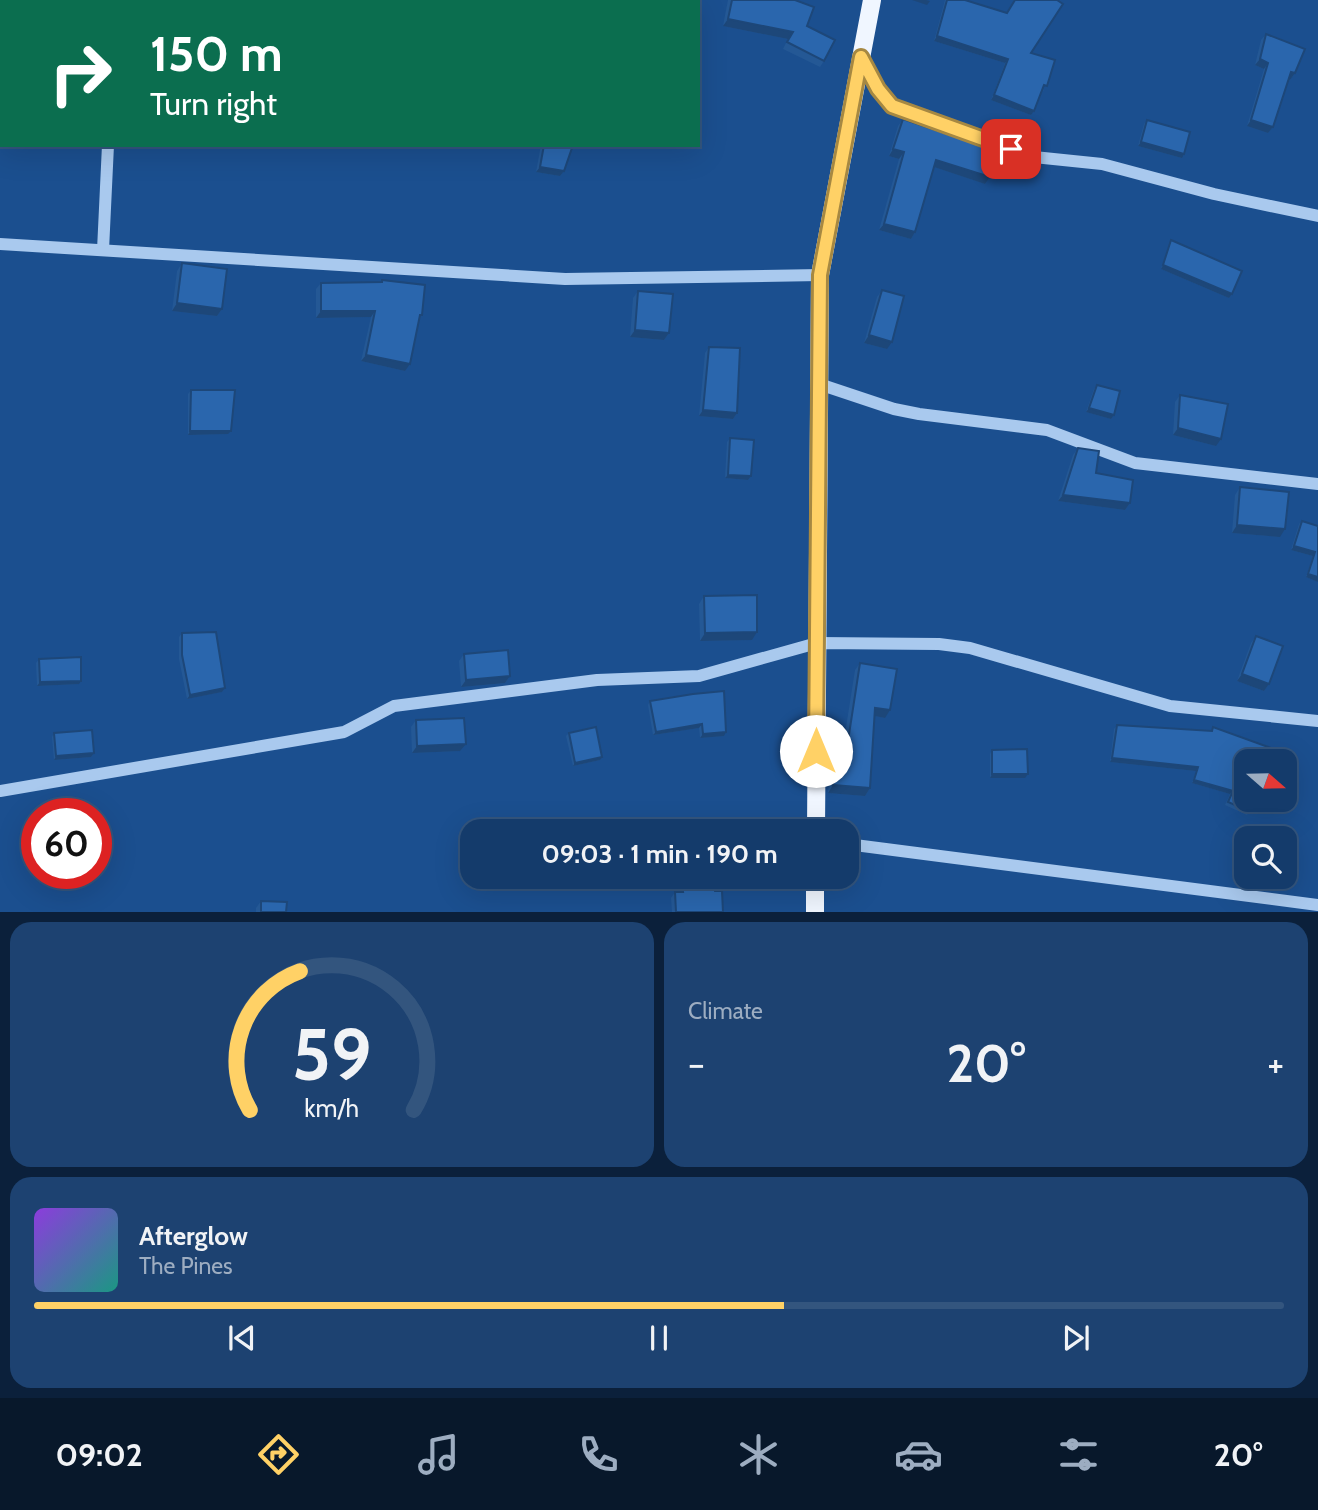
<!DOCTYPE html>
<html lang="en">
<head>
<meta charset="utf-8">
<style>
	body { margin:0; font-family:Cabin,sans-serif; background:#1d4271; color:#f1f3f6; height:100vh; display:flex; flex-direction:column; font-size:26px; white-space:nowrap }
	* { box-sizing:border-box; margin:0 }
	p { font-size:23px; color:#9dadc1 }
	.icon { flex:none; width:38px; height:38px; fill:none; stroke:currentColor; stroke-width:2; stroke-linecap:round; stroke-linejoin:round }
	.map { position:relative; height:912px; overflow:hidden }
	.side { display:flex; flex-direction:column; gap:10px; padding:10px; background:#0b203b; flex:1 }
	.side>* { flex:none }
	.top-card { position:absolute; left:0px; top:0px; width:700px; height:147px; box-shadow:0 7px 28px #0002,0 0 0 2px #33557e; background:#0b6e4f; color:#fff; overflow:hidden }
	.needle { width:46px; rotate:110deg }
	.tools { position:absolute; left:1234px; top:749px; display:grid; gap:14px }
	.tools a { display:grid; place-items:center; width:63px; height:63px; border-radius:14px; background:#143b6b; box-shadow:0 7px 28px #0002,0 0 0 2px #33557e; font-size:35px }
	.speed { position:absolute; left:21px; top:798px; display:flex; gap:14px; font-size:35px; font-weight:700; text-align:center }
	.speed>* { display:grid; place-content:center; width:91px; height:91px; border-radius:50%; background:#143b6b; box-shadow:0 7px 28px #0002,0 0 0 2px #33557e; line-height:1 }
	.speed .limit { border:10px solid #d22; background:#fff; color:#111 }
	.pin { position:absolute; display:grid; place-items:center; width:60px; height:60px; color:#fff; margin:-30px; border-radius:14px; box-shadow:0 4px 10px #0006 }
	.me { position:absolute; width:77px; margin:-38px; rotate:0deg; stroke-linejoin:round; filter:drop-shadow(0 0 5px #0008) }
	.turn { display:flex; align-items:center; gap:24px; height:147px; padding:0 35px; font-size:32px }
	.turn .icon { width:91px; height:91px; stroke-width:2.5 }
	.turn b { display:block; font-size:49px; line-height:60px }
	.big { font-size:52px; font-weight:700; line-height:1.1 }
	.side .card { flex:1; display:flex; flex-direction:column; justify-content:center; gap:10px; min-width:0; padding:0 24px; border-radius:21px; background:#1d4271 }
	.side .dial { align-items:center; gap:0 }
	.dial svg { height:182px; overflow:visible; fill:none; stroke:#33557e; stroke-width:7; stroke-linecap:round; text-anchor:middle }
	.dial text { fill:#f1f3f6; stroke:none }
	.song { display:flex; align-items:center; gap:21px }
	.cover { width:84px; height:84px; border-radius:10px; background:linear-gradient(135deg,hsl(270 70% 55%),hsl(170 70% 35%)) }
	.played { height:7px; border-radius:4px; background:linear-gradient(90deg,#ffd166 60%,#33557e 60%) }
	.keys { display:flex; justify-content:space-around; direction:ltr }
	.heat { display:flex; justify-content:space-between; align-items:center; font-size:38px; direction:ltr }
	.side .tiles { flex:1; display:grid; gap:10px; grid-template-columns:1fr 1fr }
	.card:last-child { grid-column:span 2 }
	.trip { position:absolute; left:460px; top:819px; width:399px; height:70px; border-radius:21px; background:#143b6b; box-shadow:0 7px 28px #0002,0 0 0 2px #33557e; font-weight:700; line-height:70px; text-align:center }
	.tab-bar { display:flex; height:112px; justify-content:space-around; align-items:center; background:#08182b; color:#9dadc1 }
	.tab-bar .icon { width:49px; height:49px }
	.tab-bar .current { color:#ffd166 }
	.tab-bar b { font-size:32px; color:#f1f3f6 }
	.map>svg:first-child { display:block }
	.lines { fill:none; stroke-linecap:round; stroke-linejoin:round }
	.minor { stroke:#a9c9ee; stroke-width:12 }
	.major { stroke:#f0f6ff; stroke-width:18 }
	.wall { fill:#245895 }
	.shaded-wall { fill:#1d4779 }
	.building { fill:#2a66ad; stroke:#1d4779; stroke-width:2 }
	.route-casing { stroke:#a68842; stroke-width:18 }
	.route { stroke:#ffd166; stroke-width:12 }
</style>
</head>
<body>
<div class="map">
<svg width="1318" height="912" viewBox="0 0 1318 912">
	<rect width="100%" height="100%" fill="#1b4f8f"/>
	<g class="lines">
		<g class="minor">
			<polyline points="94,2 94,0"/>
			<polyline points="861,57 878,89 897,108 1034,157 1102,164 1214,194 1318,216"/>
			<polyline points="0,244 565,279 820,275"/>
			<polyline points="103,250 108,145"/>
			<polyline points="819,384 894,409 919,414 1047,430 1135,463 1318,484"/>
			<polyline points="0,791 344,732 394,706 597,680 699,676 817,643 939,644 970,648 1170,706 1318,721"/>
			<polyline points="847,844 1318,905"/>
		</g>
		<g class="major">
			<polyline points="816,831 820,275 872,0"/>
			<polyline points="815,912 815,877"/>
		</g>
	</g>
	<g class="wall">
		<polygon points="728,0 795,0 824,61 820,67 783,49 788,39 723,26"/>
		<polygon points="945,0 965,0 1031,53 1044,91 1042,90 1034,111 1031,115 991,100 1005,63 934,41"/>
		<polygon points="1266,34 1295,73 1290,80 1289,79 1273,127 1268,133 1247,126 1264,69 1255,65 1261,40"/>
		<polygon points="903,119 952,136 955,132 990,177 985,184 934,167 915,232 911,239 879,230 899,159 889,156 898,126"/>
		<polygon points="1147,120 1182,158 1138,146 1144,124"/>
		<polygon points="541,145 573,145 564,171 560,176 536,172"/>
		<polygon points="1171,240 1232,294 1229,298 1161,269 1169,244"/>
		<polygon points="182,263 222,309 217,316 172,311 177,271"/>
		<polygon points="382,280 419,319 405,371 361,361 371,317 316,318 316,289 321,283 381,282"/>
		<polygon points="882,290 887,349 864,343 877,297"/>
		<polygon points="638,291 669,333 664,340 630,337 633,298"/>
		<polygon points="709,347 737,413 733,419 699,416 705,353"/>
		<polygon points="1097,385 1114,415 1111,419 1086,412 1094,389"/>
		<polygon points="191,390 228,434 188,435 188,394"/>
		<polygon points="1180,395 1216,446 1173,435 1175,402"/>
		<polygon points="730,438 751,476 748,480 725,478 727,442"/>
		<polygon points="1078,448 1096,473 1130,503 1125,510 1058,501 1073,455"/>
		<polygon points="1240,487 1280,537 1232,533 1235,495"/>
		<polygon points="1302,521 1318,526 1318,582 1306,577 1313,556 1291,550 1299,524"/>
		<polygon points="704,596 752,640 700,641 699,604"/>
		<polygon points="182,633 225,688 222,692 187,699 179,659 179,637"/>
		<polygon points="1256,636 1269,684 1264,691 1237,681 1251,643"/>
		<polygon points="464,654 510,676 505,683 461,687 459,661"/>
		<polygon points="39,659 79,684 37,686 36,663"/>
		<polygon points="860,663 885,718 875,716 870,788 865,796 828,793 832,747 837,740 844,740 855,670"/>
		<polygon points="693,694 724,736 700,738 699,728 653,735 648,705 650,701"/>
		<polygon points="416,720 460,751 412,753 411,727"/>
		<polygon points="1117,725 1211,731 1213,727 1259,811 1251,808 1247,815 1225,805 1230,794 1192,783 1196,771 1110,762 1114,729"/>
		<polygon points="54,733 94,753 91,757 54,760 52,737"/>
		<polygon points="569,733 600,760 573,766 566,736"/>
		<polygon points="992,750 1025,778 990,778 990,754"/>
		<polygon points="675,877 712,877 715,891 723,912 672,912 671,898 675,892 678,892"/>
		<polygon points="261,901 286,912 256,912 256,908"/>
	</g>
	<g class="shaded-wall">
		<polygon points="912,0 926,0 930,1 927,5"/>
		<polygon points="728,19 793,32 788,39 723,26"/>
		<polygon points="937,36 1008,59 1005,63 934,41"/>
		<polygon points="1260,59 1268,63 1264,69 1255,65"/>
		<polygon points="1291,72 1295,73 1290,80 1287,78"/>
		<polygon points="994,95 1034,111 1031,115 991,100"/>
		<polygon points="1251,120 1273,127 1268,133 1247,126"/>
		<polygon points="1141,142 1184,154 1182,158 1138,146"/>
		<polygon points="893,149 904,152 899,159 889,156"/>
		<polygon points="936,160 990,177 985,184 931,166"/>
		<polygon points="540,167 564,171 560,176 536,172"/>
		<polygon points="884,224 915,232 911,239 879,230"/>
		<polygon points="1163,265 1232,294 1229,298 1161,269"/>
		<polygon points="177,303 222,309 217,316 172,311"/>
		<polygon points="321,311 375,311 371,317 316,318"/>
		<polygon points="635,330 669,333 664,340 630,337"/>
		<polygon points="869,335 892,342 887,349 864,343"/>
		<polygon points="366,355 410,364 405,371 361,361"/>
		<polygon points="1089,408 1114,415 1111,419 1086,412"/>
		<polygon points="703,410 737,413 733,419 699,416"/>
		<polygon points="1178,428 1221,439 1216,446 1173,435"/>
		<polygon points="190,431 231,431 228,434 188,435"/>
		<polygon points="728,475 751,476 748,480 725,478"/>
		<polygon points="1063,495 1130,503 1125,510 1058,501"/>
		<polygon points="1237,525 1285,529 1280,537 1232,533"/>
		<polygon points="1294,546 1315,552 1313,556 1291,550"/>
		<polygon points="1308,574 1318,577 1318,582 1306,577"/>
		<polygon points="757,632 752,640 700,641 705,633"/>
		<polygon points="1242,674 1269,684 1264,691 1237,681"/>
		<polygon points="510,676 505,683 461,687 466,680"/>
		<polygon points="81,681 79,684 37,686 40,682"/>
		<polygon points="225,688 222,692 187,699 190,695"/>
		<polygon points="875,708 890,710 885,718 870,715"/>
		<polygon points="702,724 699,728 653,735 656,732"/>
		<polygon points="726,732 724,736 700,738 703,734"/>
		<polygon points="466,744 460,751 412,753 417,746"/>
		<polygon points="94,753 91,757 54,760 56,756"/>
		<polygon points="602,757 600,760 573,766 575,763"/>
		<polygon points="1112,758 1198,767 1196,771 1110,762"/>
		<polygon points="992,774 1028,774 1025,778 990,778"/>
		<polygon points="1194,780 1233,791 1230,794 1192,783"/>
		<polygon points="833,785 870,788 865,796 828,793"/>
		<polygon points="1252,804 1262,808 1259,811 1250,808"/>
	</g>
	<g class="building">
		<polygon points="732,0 795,0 814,7 807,26 835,40 824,61 787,42 793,32 728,19"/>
		<polygon points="947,0 965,0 1007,13 1015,0 1057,0 1063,4 1031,53 1055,60 1047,86 1044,85 1034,111 994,95 1008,59 937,36"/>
		<polygon points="1266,34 1305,49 1295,73 1291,72 1273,127 1251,120 1268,63 1260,59"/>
		<polygon points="903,119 953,136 955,132 999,147 990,177 936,160 915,232 884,224 904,152 893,149"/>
		<polygon points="1147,120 1190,132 1184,154 1141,142"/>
		<polygon points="544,145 573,145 564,171 540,167"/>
		<polygon points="1171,240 1242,271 1232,294 1163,265"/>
		<polygon points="182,263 227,269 222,309 177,303"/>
		<polygon points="382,280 425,285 422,315 420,315 410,364 366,355 375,311 321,311 321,283 382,282"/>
		<polygon points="882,290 904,296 892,342 869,335"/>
		<polygon points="638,291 673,294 669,333 635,330"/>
		<polygon points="709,347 740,348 737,413 703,410"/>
		<polygon points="1097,385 1120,391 1114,415 1089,408"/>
		<polygon points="191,390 235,390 231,431 190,431"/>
		<polygon points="1180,395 1228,404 1221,439 1178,428"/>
		<polygon points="730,438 754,440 751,476 728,475"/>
		<polygon points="1078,448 1099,451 1096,473 1133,480 1130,503 1063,495"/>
		<polygon points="1240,487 1289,492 1285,529 1237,525"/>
		<polygon points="1302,521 1318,526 1318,577 1308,574 1315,552 1294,546"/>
		<polygon points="757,595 757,632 705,633 704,596"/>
		<polygon points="216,632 225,688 190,695 182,655 182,633"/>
		<polygon points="1256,636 1283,646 1269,684 1242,674"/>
		<polygon points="508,650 510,676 466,680 464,654"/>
		<polygon points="81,657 81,681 40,682 39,659"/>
		<polygon points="860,663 897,669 890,710 875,708 870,788 833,785 837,740 848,741"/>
		<polygon points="724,691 726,732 703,734 702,724 656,732 650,701 693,694"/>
		<polygon points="464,718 466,744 417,746 416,720"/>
		<polygon points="1117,725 1212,731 1213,727 1282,752 1279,761 1246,761 1246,800 1265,800 1262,808 1252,804 1249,811 1228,802 1233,791 1194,780 1198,767 1112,758"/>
		<polygon points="596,727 602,757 575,763 569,733"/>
		<polygon points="92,730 94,753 56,756 54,733"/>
		<polygon points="1027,749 1028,774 992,774 992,750"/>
		<polygon points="680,877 712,877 715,891 722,891 723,912 676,912 675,892 683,892"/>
		<polygon points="261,901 287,902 286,912 261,912"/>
	</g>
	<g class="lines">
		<defs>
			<polyline id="route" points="816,751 820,275 861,57 878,89 892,106 1011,149"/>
		</defs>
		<use href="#route" class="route-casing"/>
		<use href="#route" class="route"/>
	</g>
</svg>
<div class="tools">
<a><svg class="needle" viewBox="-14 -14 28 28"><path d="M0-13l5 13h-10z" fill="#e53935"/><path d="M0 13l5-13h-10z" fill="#9dadc1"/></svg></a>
<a><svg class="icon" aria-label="search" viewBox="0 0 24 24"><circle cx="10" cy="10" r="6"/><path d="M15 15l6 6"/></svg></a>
</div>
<div class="speed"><div class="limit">60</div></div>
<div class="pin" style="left:1011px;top:149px;background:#d93025"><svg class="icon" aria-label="arrive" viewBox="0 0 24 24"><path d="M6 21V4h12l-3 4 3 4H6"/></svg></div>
<svg class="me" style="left:816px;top:751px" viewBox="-20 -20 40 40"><circle r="19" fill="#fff"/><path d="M0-13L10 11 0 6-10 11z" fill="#ffd166"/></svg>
<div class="trip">09:03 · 1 min · 190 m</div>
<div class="top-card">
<div class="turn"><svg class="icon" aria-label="right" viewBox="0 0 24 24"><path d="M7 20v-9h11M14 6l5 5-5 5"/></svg><div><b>150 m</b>Turn right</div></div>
</div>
</div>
<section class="side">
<div class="tiles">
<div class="card dial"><svg viewBox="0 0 100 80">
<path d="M14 69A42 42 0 1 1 86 69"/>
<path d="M14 69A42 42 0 0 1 36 8" stroke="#ffd166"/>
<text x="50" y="56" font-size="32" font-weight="700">59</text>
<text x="50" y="72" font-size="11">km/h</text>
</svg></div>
<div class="card"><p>Climate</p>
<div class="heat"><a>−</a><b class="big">20°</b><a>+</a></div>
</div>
<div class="card">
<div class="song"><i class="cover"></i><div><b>Afterglow</b><p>The Pines</p></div></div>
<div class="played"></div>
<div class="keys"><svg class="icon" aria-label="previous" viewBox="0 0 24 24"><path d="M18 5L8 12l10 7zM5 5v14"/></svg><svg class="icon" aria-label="pause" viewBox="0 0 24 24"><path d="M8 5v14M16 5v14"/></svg><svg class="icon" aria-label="next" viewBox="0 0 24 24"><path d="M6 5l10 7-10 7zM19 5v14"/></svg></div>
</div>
</div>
</section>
<nav class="tab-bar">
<b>09:02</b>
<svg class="icon current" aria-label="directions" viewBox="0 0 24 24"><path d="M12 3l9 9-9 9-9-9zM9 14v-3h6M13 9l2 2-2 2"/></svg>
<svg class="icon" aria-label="music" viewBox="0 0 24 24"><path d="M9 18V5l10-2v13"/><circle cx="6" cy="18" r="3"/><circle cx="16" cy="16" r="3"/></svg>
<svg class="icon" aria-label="phone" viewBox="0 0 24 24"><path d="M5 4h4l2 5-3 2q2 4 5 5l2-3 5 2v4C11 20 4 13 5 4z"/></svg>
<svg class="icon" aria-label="climate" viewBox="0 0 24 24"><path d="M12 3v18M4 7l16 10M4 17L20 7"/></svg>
<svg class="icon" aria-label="car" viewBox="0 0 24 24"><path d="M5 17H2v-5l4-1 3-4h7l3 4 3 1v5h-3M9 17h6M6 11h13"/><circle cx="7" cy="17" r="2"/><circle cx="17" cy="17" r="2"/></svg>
<svg class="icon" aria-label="filters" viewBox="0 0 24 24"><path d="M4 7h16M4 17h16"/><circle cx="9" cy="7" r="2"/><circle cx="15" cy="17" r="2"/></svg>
<b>20°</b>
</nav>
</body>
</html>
